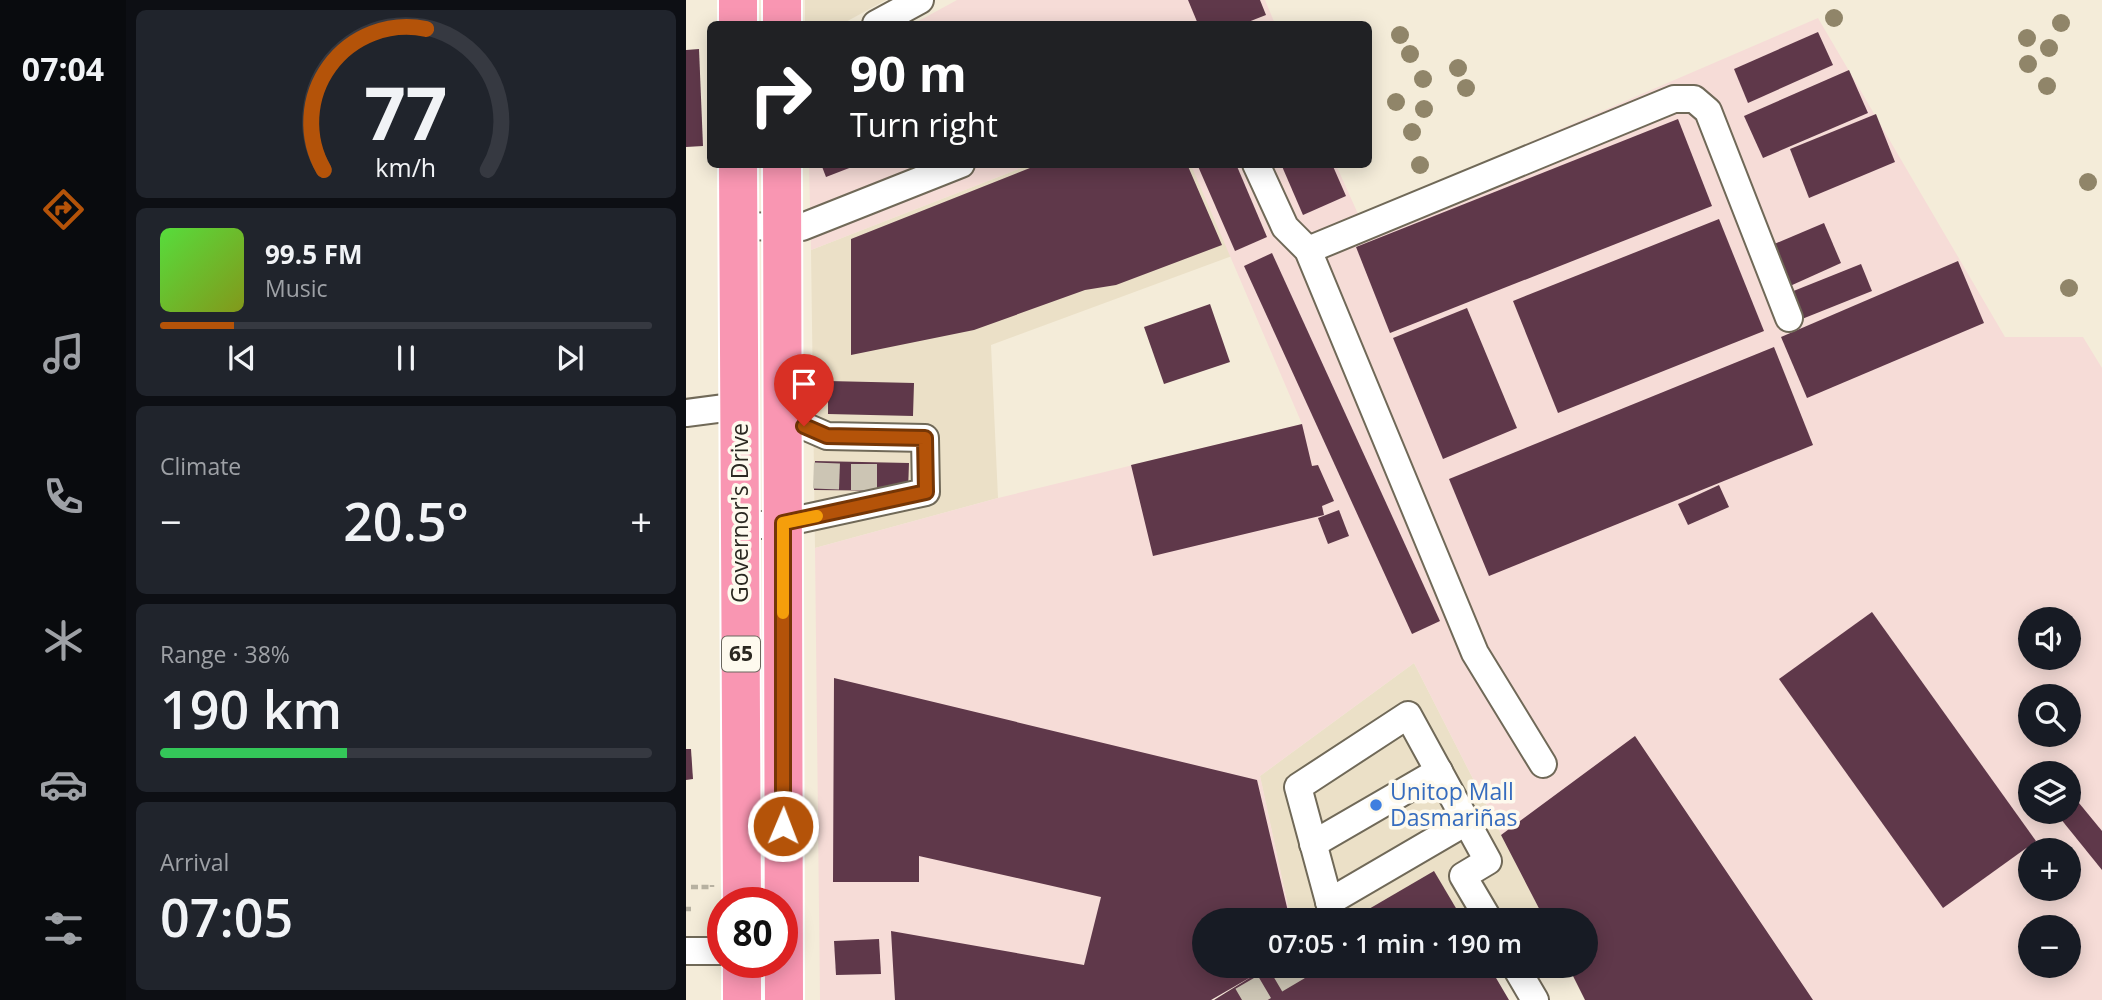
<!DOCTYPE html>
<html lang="en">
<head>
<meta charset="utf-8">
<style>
	body { margin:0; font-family:"Open Sans",sans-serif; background:#20242c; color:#f1f3f6; height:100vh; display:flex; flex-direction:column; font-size:26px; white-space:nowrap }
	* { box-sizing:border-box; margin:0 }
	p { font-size:23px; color:#9ea1a6 }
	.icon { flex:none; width:38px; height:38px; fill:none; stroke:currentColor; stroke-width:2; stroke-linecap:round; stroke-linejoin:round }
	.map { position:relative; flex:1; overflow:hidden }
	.sheet { display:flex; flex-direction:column; gap:10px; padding:10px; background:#0d0f14; width:560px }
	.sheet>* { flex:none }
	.top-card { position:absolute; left:21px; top:21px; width:665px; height:147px; border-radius:10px; box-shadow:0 4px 18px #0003; background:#202124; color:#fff; overflow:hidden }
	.fabs { position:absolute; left:1332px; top:607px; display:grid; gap:14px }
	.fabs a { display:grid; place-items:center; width:63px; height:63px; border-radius:50%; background:#171b24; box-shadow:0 4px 18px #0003; font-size:35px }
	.speed { position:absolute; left:21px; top:887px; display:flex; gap:14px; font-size:35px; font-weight:700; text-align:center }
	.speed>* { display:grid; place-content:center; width:91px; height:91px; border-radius:50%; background:#171b24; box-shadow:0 4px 18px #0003; line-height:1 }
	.speed .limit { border:10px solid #d22; background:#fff; color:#111 }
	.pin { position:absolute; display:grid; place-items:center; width:60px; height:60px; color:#fff; margin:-72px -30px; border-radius:50% 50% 50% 0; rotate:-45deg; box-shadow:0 0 7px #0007 }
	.pin .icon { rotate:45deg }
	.me { position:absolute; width:77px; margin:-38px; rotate:1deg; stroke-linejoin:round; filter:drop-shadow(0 0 5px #0008) }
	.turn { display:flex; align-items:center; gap:24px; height:147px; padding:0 28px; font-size:32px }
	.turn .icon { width:91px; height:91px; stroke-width:2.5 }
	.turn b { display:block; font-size:49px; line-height:60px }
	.big { font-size:52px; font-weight:600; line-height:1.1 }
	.sheet .tile { flex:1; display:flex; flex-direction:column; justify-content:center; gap:10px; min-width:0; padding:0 24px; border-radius:10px; background:#20242c }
	.sheet .dial { align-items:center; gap:0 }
	.dial svg { height:182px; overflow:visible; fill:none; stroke:#363941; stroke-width:7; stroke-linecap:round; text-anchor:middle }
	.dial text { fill:#f1f3f6; stroke:none }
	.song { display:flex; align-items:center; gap:21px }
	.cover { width:84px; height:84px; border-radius:10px; background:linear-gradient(135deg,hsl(110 70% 55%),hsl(70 70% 35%)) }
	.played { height:7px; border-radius:4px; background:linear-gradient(90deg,#b45309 15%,#363941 15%) }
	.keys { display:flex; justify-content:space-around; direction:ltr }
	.heat { display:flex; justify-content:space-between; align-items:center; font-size:38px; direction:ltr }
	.charge { height:10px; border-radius:5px; background:linear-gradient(90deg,#34c759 38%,#363941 0) }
	.trip { position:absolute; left:506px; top:908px; width:406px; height:70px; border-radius:35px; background:#171b24; box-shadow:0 4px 18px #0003; font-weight:600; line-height:70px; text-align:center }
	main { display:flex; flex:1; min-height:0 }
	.menu { display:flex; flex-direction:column; width:126px; justify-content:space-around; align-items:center; background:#090b0e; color:#9ea1a6 }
	.menu .icon { width:49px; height:49px }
	.menu .on { color:#b45309 }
	.menu b { font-size:32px; color:#f1f3f6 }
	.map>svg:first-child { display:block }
	.built { fill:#ebe0c7 }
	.industrial { fill:#f6dcd7; fill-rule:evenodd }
	.building { fill:#5f384a }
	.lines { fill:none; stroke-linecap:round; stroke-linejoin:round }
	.minor-tunnel { stroke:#ccc5b4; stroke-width:26; stroke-dasharray:26 13; stroke-linecap:butt }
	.minor-casing { stroke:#706958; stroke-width:30 }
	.highway-casing { stroke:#fff; stroke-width:42 }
	.path { stroke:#b7b1a1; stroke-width:4.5; stroke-dasharray:7 3.5; stroke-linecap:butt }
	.minor { stroke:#fff; stroke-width:26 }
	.highway { stroke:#f996b2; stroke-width:38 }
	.tree { fill:#908569 }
	.route-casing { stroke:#753606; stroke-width:18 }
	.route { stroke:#b45309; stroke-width:12 }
	.slow { stroke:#f59e0b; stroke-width:12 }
	.shop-dot { fill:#3f7fe0; stroke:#fefaee; stroke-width:2.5 }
	.labels { text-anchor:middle; stroke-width:7; stroke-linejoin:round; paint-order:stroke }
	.shield { fill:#fefaee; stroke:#6a675e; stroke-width:2 }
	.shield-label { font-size:21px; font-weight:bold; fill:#2b2821 }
	.street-label { font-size:23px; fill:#2b2821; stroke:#fefaee }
	.shop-label { font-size:23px; fill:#366cbe; stroke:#fefaee; text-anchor:start }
</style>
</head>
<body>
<main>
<nav class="menu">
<b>07:04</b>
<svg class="icon on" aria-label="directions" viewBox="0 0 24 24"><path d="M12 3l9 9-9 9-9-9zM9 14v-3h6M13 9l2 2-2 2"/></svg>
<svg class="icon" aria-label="music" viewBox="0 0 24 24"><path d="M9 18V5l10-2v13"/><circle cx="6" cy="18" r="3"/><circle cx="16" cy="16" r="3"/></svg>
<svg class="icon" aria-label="phone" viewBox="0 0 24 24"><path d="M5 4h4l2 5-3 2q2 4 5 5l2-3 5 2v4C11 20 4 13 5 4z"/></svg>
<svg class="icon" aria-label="climate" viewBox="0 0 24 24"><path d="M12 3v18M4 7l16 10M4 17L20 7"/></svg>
<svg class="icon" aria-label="car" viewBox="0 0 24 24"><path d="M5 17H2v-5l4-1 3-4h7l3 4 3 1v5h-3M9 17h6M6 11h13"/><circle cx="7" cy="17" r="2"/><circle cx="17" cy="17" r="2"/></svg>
<svg class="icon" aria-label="filters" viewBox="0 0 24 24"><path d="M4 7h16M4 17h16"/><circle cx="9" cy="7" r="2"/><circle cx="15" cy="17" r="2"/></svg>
</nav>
<section class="sheet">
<div class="tile dial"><svg viewBox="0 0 100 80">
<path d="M14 69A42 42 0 1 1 86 69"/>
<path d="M14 69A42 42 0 0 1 59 7" stroke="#b45309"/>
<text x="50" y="56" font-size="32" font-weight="700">77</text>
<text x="50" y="72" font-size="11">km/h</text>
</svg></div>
<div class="tile">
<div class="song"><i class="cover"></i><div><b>99.5 FM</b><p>Music</p></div></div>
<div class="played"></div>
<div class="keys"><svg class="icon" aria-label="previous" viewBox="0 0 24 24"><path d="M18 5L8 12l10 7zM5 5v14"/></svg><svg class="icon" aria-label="pause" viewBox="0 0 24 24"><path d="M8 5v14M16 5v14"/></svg><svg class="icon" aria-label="next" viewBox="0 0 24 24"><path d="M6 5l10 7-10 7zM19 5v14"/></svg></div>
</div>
<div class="tile"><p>Climate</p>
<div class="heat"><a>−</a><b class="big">20.5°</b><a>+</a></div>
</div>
<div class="tile"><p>Range · 38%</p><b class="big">190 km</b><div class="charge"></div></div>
<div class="tile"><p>Arrival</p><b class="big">07:05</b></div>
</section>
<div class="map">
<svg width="1416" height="1000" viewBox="0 0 1416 1000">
	<rect width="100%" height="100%" fill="#f4ecd9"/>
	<g class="built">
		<polygon points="119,0 200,0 156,24 119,24"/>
		<polygon points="505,164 546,256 305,345 312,498 129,548 125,250 343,165"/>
		<polygon points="728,663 859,920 605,920 574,776"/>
	</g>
	<g class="industrial">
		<polygon points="271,0 579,0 589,24 227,24"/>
		<path d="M1132 18 1319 337H1397L1416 368V1000H899L900 920H859L728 663 574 776 605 920H518V966H585L526 1000H134L129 548 312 498 616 424 505 165H650L673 216ZM1344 620H1382V658H1344ZM1344 696H1382V735H1344ZM1344 774H1382V812H1344ZM1344 850H1382V889H1344ZM1344 928H1382V966H1344Z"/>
		<polygon points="123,165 343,165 125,250"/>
	</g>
	<g class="building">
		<polygon points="502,0 574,0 580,15 557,24 512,24"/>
		<polygon points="1132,32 1147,65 1062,103 1048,69"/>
		<polygon points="13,49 17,146 0,147 0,50"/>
		<polygon points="1163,70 1182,113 1077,158 1058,116"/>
		<polygon points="1190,114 1209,162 1123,198 1104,149"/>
		<polygon points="992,119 1026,206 704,333 670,247"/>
		<polygon points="135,164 171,164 171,165 140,177"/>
		<polygon points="354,164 501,164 536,245 430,285 399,290 288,330 165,355 165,239"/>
		<polygon points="511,164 550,164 581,237 549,251"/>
		<polygon points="595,164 646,164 660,196 617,215"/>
		<polygon points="1033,219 1078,331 872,413 827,301"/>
		<polygon points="1138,223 1155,263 1104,286 1086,245"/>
		<polygon points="586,253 754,621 726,634 558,266"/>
		<polygon points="1272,261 1298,323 1121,398 1095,337"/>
		<polygon points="1175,264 1186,291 1116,319 1105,292"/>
		<polygon points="524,304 544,362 478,384 458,327"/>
		<polygon points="781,308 831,428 757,459 707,338"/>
		<polygon points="1088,347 1127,445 803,576 763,479"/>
		<polygon points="142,381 228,383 227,416 142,414"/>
		<polygon points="616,424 626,466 632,465 648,501 636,506 638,515 467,556 445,465"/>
		<polygon points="129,461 223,463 222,491 128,490"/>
		<polygon points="1033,485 1043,507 1002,525 992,504"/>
		<polygon points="653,510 663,536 642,544 632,518"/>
		<polygon points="1186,612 1350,841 1257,908 1093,679"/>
		<polygon points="148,678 571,780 604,920 518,920 518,966 803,966 823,1000 528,1000 570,974 525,1000 209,1000 205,931 398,965 415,897 233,856 233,882 147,882"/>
		<polygon points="949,736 1127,1000 899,1000 882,966 900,966 900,920 859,920 815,835"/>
		<polygon points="0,749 5,749 7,779 0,780"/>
		<polygon points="1393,803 1416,831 1416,870 1374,818"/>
		<polygon points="748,871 777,920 664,920"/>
		<polygon points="193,939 195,974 150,975 148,941"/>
	</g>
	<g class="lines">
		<g class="minor-tunnel">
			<polyline points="140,489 141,462"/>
			<polyline points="178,490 178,462"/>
			<polyline points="556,1000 614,966"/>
		</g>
		<defs>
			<g id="minor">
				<polyline points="190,24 234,0"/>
				<polyline points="570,164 599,227 622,250 789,653 857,764"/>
				<polyline points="53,226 116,227 275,164"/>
				<polyline points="622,250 988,99 1008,99 1022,111 1103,318"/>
				<polyline points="0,413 54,406"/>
				<polyline points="54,527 97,523 240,492 239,438 141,436 118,426 97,409"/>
				<polyline points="627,844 753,771"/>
				<polyline points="643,902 780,822"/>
				<polyline points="648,920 612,787 722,715 802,861 777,876 803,920"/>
				<polyline points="0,951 37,951"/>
				<polyline points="829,966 849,1000"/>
			</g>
			<g id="highway">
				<polyline points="52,0 52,24"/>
				<polyline points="96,0 96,24"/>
				<polyline points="52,164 56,903"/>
				<polyline points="96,164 98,1000"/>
				<polyline points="56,1000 56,962"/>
			</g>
		</defs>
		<use href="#minor" class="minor-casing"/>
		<use href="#highway" class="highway-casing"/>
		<g class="path">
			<polyline points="5,887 26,887 26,885"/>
			<polyline points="0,909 5,909"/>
		</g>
		<use href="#minor" class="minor"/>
		<use href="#highway" class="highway"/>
	</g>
	<g class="tree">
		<circle cx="1148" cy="18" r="9"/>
		<circle cx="1375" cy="23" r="9"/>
		<circle cx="714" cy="35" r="9"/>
		<circle cx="1341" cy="38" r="9"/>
		<circle cx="1363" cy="48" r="9"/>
		<circle cx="724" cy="54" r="9"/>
		<circle cx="1342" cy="64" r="9"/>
		<circle cx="772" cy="68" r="9"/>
		<circle cx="737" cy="79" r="9"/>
		<circle cx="1361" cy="86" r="9"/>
		<circle cx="780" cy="88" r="9"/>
		<circle cx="710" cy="102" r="9"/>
		<circle cx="738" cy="109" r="9"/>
		<circle cx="726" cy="132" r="9"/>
		<circle cx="734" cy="165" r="9"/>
		<circle cx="1402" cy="182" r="9"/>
		<circle cx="1383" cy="288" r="9"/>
	</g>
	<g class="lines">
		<defs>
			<polyline id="route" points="97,826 97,523 240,492 239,438 141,436 118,426"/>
		</defs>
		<use href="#route" class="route-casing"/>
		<use href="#route" class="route"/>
		<polyline class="slow" points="97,613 97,523 131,516"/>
	</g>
	<circle class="shop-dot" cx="690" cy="805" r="7"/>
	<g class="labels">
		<rect class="shield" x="36" y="636.5" width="38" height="35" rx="5"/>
		<g class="shield-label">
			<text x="55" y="661">65</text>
		</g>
		<g class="street-label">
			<text transform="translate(54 513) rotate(-90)" y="8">Governor's Drive</text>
		</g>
		<g class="shop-label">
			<text x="704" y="800">Unitop Mall<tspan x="704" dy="26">Dasmariñas</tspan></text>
		</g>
	</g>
</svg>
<div class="fabs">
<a><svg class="icon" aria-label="sound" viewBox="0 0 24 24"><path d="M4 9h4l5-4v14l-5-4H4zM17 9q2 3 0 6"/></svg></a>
<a><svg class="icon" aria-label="search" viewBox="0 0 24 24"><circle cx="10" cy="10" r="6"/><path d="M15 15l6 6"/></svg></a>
<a><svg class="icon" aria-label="layers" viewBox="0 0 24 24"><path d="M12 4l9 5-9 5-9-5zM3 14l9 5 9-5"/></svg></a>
<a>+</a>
<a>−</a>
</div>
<div class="speed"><div class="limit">80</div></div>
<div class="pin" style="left:118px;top:426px;background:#d93025"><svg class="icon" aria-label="arrive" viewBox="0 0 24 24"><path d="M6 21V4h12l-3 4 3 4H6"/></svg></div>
<svg class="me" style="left:97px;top:826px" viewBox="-20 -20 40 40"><circle r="17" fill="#b45309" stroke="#fff" stroke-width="3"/><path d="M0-11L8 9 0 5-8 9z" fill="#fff"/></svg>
<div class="trip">07:05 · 1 min · 190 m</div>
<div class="top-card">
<div class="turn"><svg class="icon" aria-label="right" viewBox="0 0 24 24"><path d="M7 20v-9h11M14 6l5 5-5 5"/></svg><div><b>90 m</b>Turn right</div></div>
</div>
</div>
</main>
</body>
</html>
